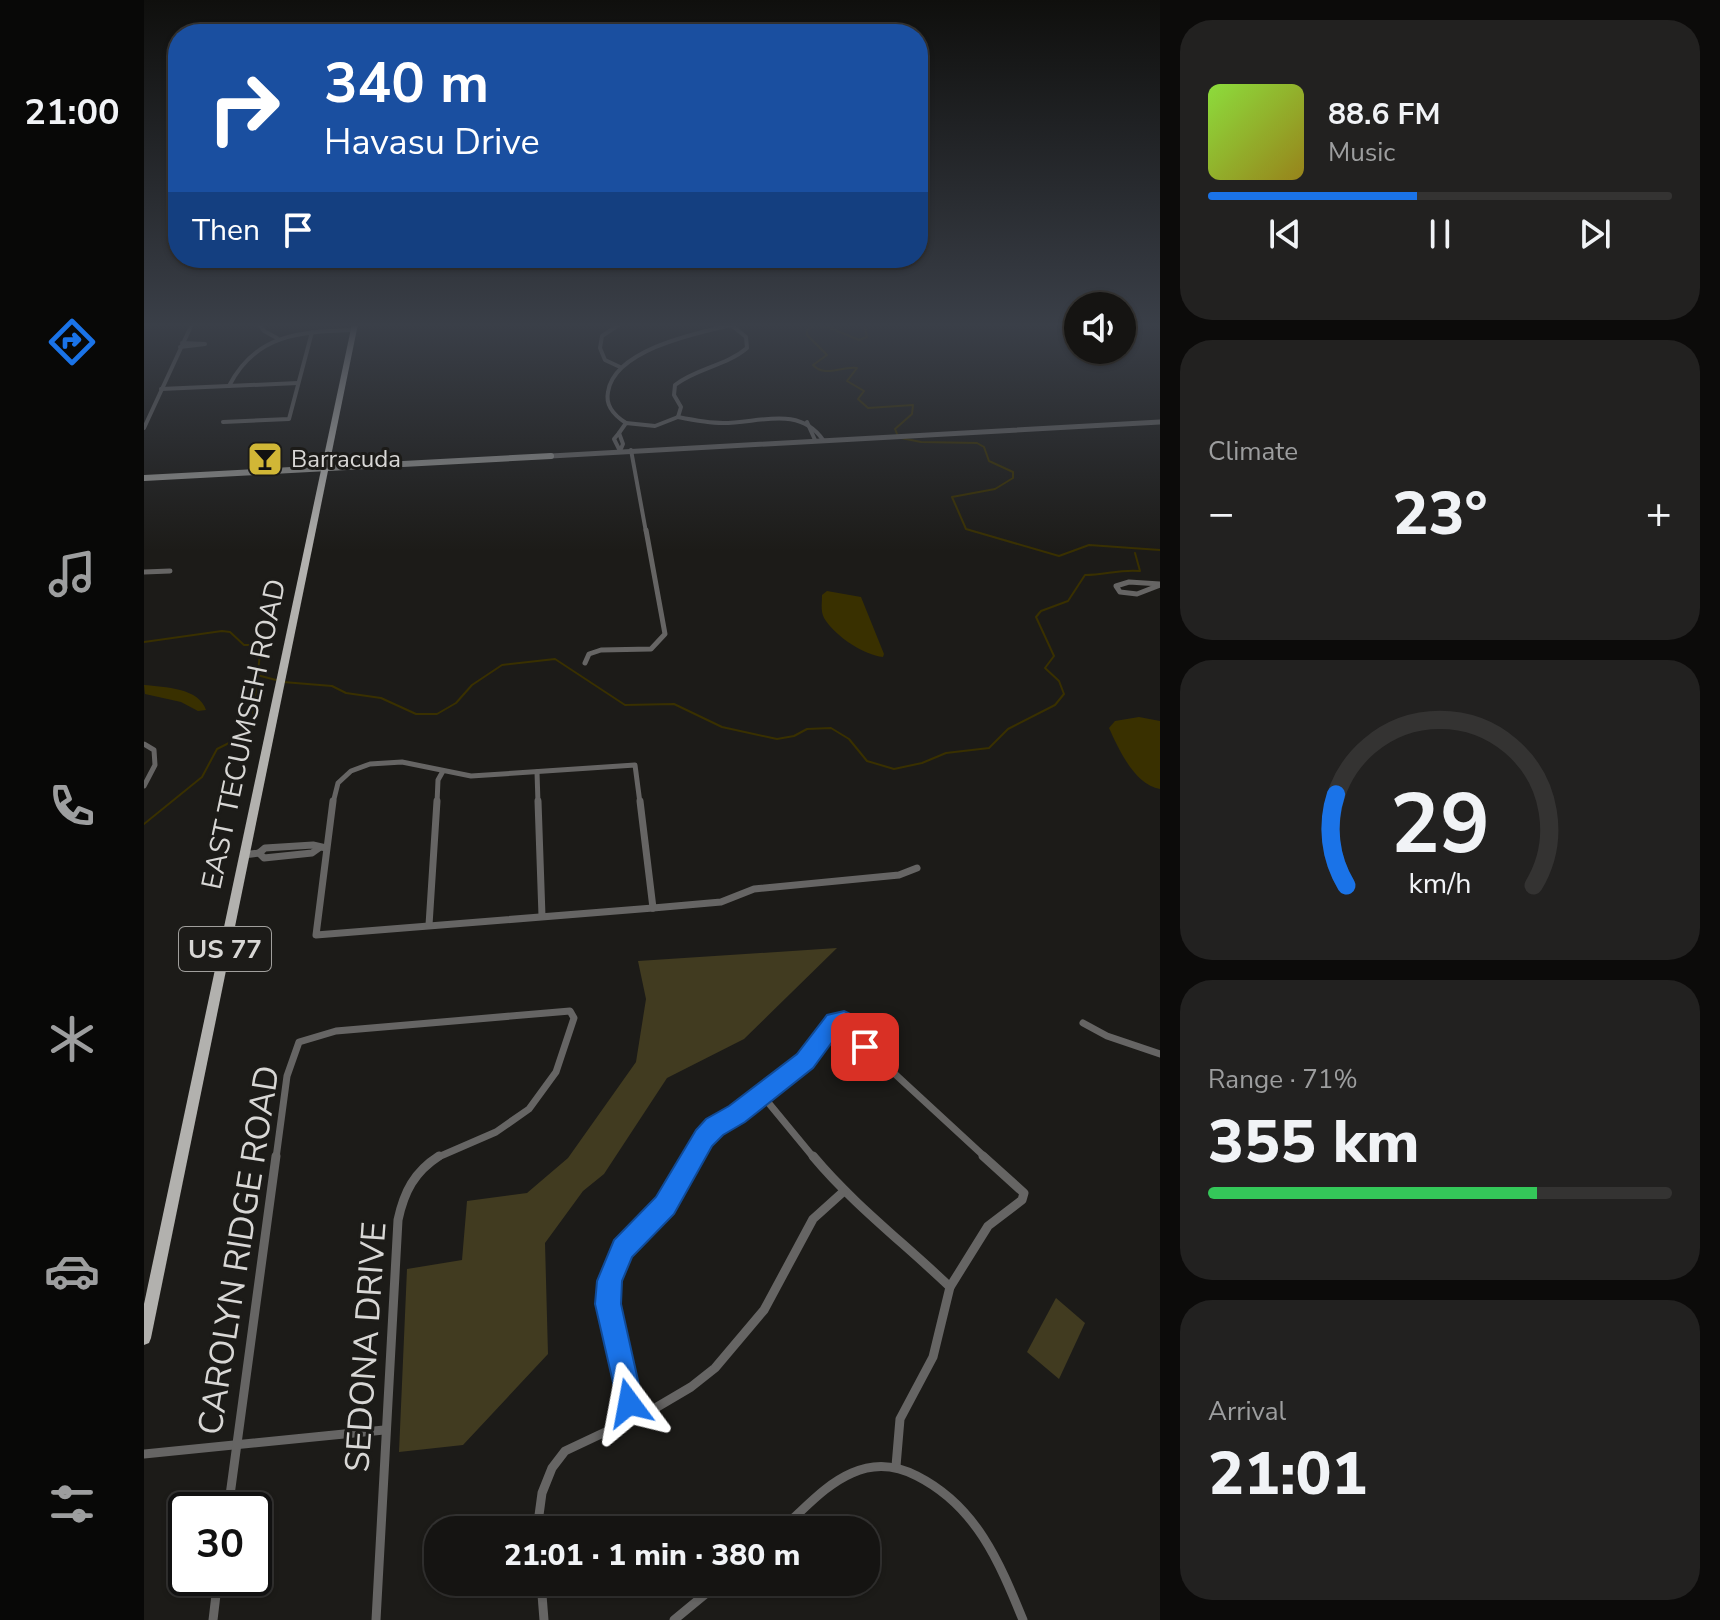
<!DOCTYPE html>
<html lang="en">
<head>
<meta charset="utf-8">
<style>
	body { margin:0; font-family:"Nunito Sans",sans-serif; background:#222120; color:#f1f3f6; height:100vh; display:flex; flex-direction:column; font-size:30px; white-space:nowrap }
	* { box-sizing:border-box; margin:0 }
	p { font-size:26px; color:#9d9e9f }
	.icon { flex:none; width:44px; height:44px; fill:none; stroke:currentColor; stroke-width:2; stroke-linecap:round; stroke-linejoin:round }
	.map { position:relative; flex:1; overflow:hidden }
	.details { display:flex; flex-direction:column; gap:20px; padding:20px; background:#0c0b0a; width:560px }
	.details>* { flex:none }
	.guide { position:absolute; left:24px; top:24px; width:760px; height:244px; border-radius:32px; box-shadow:0 2px 6px #0004,0 0 0 2px #343332; background:#1a4fa0; color:#fff; overflow:hidden }
	.tools { position:absolute; left:920px; top:292px; display:grid; gap:16px }
	.tools a { display:grid; place-items:center; width:72px; height:72px; border-radius:50%; background:#151412; box-shadow:0 2px 6px #0004,0 0 0 2px #343332; font-size:40px }
	.speed { position:absolute; left:24px; top:1492px; display:flex; gap:16px; font-size:40px; font-weight:700; text-align:center }
	.speed>* { display:grid; place-content:center; width:104px; height:104px; border-radius:50%; background:#151412; box-shadow:0 2px 6px #0004,0 0 0 2px #343332; line-height:1 }
	.speed .limit { border:4px solid #111; border-radius:12px; background:#fff; color:#111 }
	.pin { position:absolute; display:grid; place-items:center; width:68px; height:68px; color:#fff; margin:-34px; border-radius:16px; box-shadow:0 4px 12px #0006 }
	.me { position:absolute; width:88px; margin:-44px; rotate:347deg; stroke-linejoin:round; filter:drop-shadow(0 0 6px #0008) }
	.turn { display:flex; align-items:center; gap:28px; height:168px; padding:0 24px; font-size:36px }
	.turn .icon { width:104px; height:104px; stroke-width:2.5 }
	.turn b { display:block; font-size:56px; line-height:68px }
	.then { display:flex; align-items:center; height:76px; padding:0 24px; background:#0003; gap:16px; font-size:30px }
	.big { font-size:60px; font-weight:800; line-height:1.1 }
	.details .widget { flex:1; display:flex; flex-direction:column; justify-content:center; gap:12px; min-width:0; padding:0 28px; border-radius:32px; background:#222120 }
	.details .dial { align-items:center; gap:0 }
	.dial svg { height:208px; overflow:visible; fill:none; stroke:#343332; stroke-width:7; stroke-linecap:round; text-anchor:middle }
	.dial text { fill:#f1f3f6; stroke:none }
	.song { display:flex; align-items:center; gap:24px }
	.cover { width:96px; height:96px; border-radius:12px; background:linear-gradient(135deg,hsl(90 70% 55%),hsl(50 70% 35%)) }
	.played { height:8px; border-radius:4px; background:linear-gradient(90deg,#1a73e8 45%,#343332 45%) }
	.keys { display:flex; justify-content:space-around; direction:ltr }
	.heat { display:flex; justify-content:space-between; align-items:center; font-size:44px; direction:ltr }
	.charge { height:12px; border-radius:6px; background:linear-gradient(90deg,#34c759 71%,#343332 0) }
	.trip { position:absolute; left:280px; top:1516px; width:456px; height:80px; border-radius:32px; background:#151412; box-shadow:0 2px 6px #0004,0 0 0 2px #343332; font-weight:800; line-height:80px; text-align:center }
	main { display:flex; flex:1; min-height:0 }
	.tab-bar { display:flex; flex-direction:column; width:144px; justify-content:space-around; align-items:center; background:#080807; color:#9d9e9f }
	.tab-bar .icon { width:56px; height:56px }
	.tab-bar .selected { color:#1a73e8 }
	.tab-bar b { font-size:36px; color:#f1f3f6 }
	.map>svg:first-child { display:block }
	.green { fill:#413b20 }
	.water { fill:#393000 }
	.lines { fill:none; stroke-linecap:round; stroke-linejoin:round }
	.stream { stroke:#393000; stroke-width:2 }
	.minor-far3 { stroke:#666564; stroke-width:4 }
	.minor-far2 { stroke:#666564; stroke-width:5 }
	.minor-far1 { stroke:#666564; stroke-width:7 }
	.minor { stroke:#666564; stroke-width:9 }
	.tertiary { stroke:#666564; stroke-width:5 }
	.secondary { stroke:#90908d; stroke-width:6 }
	.primary { fill:#b2b1ae; fill-rule:evenodd }
	.route { fill:#1a73e8; stroke:#114b97; stroke-width:2 }
	.labels { text-anchor:middle; stroke-width:6; stroke-linejoin:round; paint-order:stroke }
	.far-poi-label { font-size:24px; fill:#d8d7d5; stroke:#1c1b18; text-anchor:start }
	.shield { fill:#1c1b18; stroke:#a09f9c; stroke-width:2 }
	.shield-label { font-size:26px; font-weight:bold; fill:#d8d7d5 }
	.street-label { font-size:28px; fill:#d8d7d5; stroke:#1c1b18 }
	.near-street-label { font-size:34px; fill:#d8d7d5; stroke:#1c1b18 }
</style>
</head>
<body>
<main>
<nav class="tab-bar">
<b>21:00</b>
<svg class="icon selected" aria-label="directions" viewBox="0 0 24 24"><path d="M12 3l9 9-9 9-9-9zM9 14v-3h6M13 9l2 2-2 2"/></svg>
<svg class="icon" aria-label="music" viewBox="0 0 24 24"><path d="M9 18V5l10-2v13"/><circle cx="6" cy="18" r="3"/><circle cx="16" cy="16" r="3"/></svg>
<svg class="icon" aria-label="phone" viewBox="0 0 24 24"><path d="M5 4h4l2 5-3 2q2 4 5 5l2-3 5 2v4C11 20 4 13 5 4z"/></svg>
<svg class="icon" aria-label="climate" viewBox="0 0 24 24"><path d="M12 3v18M4 7l16 10M4 17L20 7"/></svg>
<svg class="icon" aria-label="car" viewBox="0 0 24 24"><path d="M5 17H2v-5l4-1 3-4h7l3 4 3 1v5h-3M9 17h6M6 11h13"/><circle cx="7" cy="17" r="2"/><circle cx="17" cy="17" r="2"/></svg>
<svg class="icon" aria-label="filters" viewBox="0 0 24 24"><path d="M4 7h16M4 17h16"/><circle cx="9" cy="7" r="2"/><circle cx="15" cy="17" r="2"/></svg>
</nav>
<div class="map">
<svg width="1016" height="1620" viewBox="0 0 1016 1620">
	<rect width="100%" height="100%" fill="#1c1b18"/>
	<g class="green">
		<polygon points="693,948 600,1039 523,1078 460,1174 439,1191 401,1243 404,1354 319,1445 255,1452 263,1269 318,1260 323,1201 383,1193 424,1158 492,1062 502,999 494,961"/>
		<polygon points="912,1298 941,1323 915,1379 883,1352"/>
	</g>
	<g class="water">
		<path d="M683 591 717 597 740 654 739 657C720 655 693 637 682 621 676 613 678 605 678 595Z"/>
		<path d="M0 685C21 687 55 688 62 710L54 711 37 702 1 694Z"/>
		<path d="M995 717 1016 721V789C991 785 975 750 965 728L971 721Z"/>
	</g>
	<g class="lines">
		<g class="stream">
			<polyline points="665,324 686,328 715,340 723,337 720,324"/>
			<path d="M669 326 663 330V335L683 355 669 365C681 378 697 366 713 368L703 381 720 391 714 399 724 408 769 405 768 414 751 429 753 434"/>
			<polyline points="757,438 777,442 833,443 840,447 845,461 869,472 869,478 851,489 808,497 822,529 915,556 945,545 1016,550"/>
			<polyline points="0,642 78,631 86,632 100,645 117,645 107,732 73,749 58,777 0,824"/>
			<polyline points="113,675 132,680"/>
			<path d="M139 682 188 686 202 693 237 698 272 714H293L312 703 328 685 358 665 411 659 481 705 530 704 578 727 633 739 650 736 663 729 687 728 705 739 723 761 750 769 778 763 802 753 845 748 864 729 911 705 920 694 915 681 901 668 910 656 892 617 897 611 924 601 941 575C961 575 976 569 996 571L991 553"/>
		</g>
		<g class="minor-far3">
			<polyline points="115,324 120,331 133,338"/>
			<polyline points="476,324 458,336 456,348 461,360 476,367"/>
			<polyline points="36,347 61,344 38,343"/>
			<path d="M85 386C112 333 157 332 210 330"/>
			<polyline points="17,389 154,383"/>
			<path d="M534 417C549 420 564 423 579 423 615 423 655 405 679 440"/>
			<path d="M534 417 537 407 530 395 531 385C553 368 582 366 603 348L602 337 586 324"/>
			<polyline points="79,422 145,419 168,332"/>
			<polyline points="663,422 671,440"/>
			<path d="M482 423C471 416 461 406 464 392 470 350 552 333 587 325"/>
			<polyline points="0,428 48,324"/>
			<polyline points="475,433 482,423 511,426 534,417"/>
			<polygon points="475,433 479,444 476,451 470,439"/>
			<polyline points="487,450 502,532"/>
		</g>
		<g class="minor-far2">
			<polyline points="0,572 26,571"/>
			<polyline points="1016,584 985,582 972,586 976,592 993,594 1016,585"/>
			<polyline points="441,663 445,654 457,650 507,649 521,634 502,530"/>
			<polyline points="0,744 10,750 11,765 0,786"/>
			<polyline points="393,772 394,803"/>
			<polyline points="189,803 194,783 207,771 226,764 258,762 327,776 491,765 496,803"/>
			<polyline points="293,803 294,780 299,771"/>
		</g>
		<g class="minor-far1">
			<polyline points="189,801 172,935 509,908"/>
			<polyline points="394,801 398,916"/>
			<polyline points="496,801 509,908"/>
			<polyline points="115,853 120,858 168,853 175,848"/>
			<polyline points="100,855 115,853 121,848 169,845 182,848"/>
			<polyline points="509,908 577,902 610,889 755,875 773,868"/>
			<polyline points="285,925 293,801"/>
			<polyline points="939,1023 963,1036 1016,1054"/>
			<polyline points="618,1095 670,1158"/>
			<polyline points="132,1158 143,1076 155,1042 192,1031 426,1011 430,1018 412,1072 385,1109 352,1132 292,1158"/>
			<path d="M548 1158C565 1127 594 1112 622 1093 650 1073 673 1051 691 1022L700 1020 713 1039 842 1158"/>
		</g>
		<g class="minor">
			<path d="M669 1156C709 1204 760 1243 806 1287"/>
			<path d="M489 1418C474 1361 444 1292 487 1240 499 1225 513 1214 525 1199 535 1186 542 1170 549 1156"/>
			<polyline points="0,1454 240,1430"/>
			<polyline points="752,1466 756,1419 789,1357 806,1287 844,1226 878,1200 880,1193 839,1156"/>
			<polyline points="84,1510 132,1156"/>
			<polyline points="393,1530 398,1493 408,1468 421,1451 508,1410 547,1387 571,1368 620,1310 669,1219 699,1192"/>
			<path d="M636 1530C659 1511 680 1485 708 1473 730 1463 752 1465 773 1476 832 1506 855 1561 879 1620"/>
			<polyline points="397,1582 400,1620"/>
			<polyline points="69,1620 74,1578"/>
			<path d="M232 1620 254 1220C260 1192 270 1172 295 1156"/>
			<polyline points="530,1620 576,1582"/>
		</g>
		<polyline class="tertiary" points="407,456 1016,422"/>
		<polyline class="secondary" points="0,478 407,456"/>
		<polygon class="primary" points="208,324 214,324 7,1338 5,1343 0,1345 0,1304"/>
	</g>
	<linearGradient id="sky" x2="0" y2="1"><stop stop-color="#0f0f0d"/><stop offset="0.59" stop-color="#3a3f48"/><stop offset="1" stop-color="#3a3f48" stop-opacity="0"/></linearGradient>
	<rect width="1016" height="551" fill="url(#sky)"/>
	<path class="route" d="M700 1011C714 1016 726 1034 732 1047L729 1054 721 1057C708 1052 704 1042 697 1030L669 1068 601 1122 579 1135 568 1146 530 1214 488 1257 478 1281 477 1304 499 1403 495 1413 485 1417 476 1413 451 1304 453 1281 470 1240 512 1197 552 1130 562 1119 585 1106 653 1054 683 1015Z"/>
	<defs>
		<symbol id="bar-square" viewBox="-11 -11 22 22"><rect x="-9" y="-9" width="18" height="18" rx="4" fill="#d1b736" stroke="#1c1b18"/><path d="M-6-5H6L.8 .8V4.5H3.5V6h-7V4.5H-.8V.8Z" fill="#111"/></symbol>
	</defs>
	<g fill-rule="evenodd">
		<use href="#bar-square" x="101" y="439" width="40" height="40"/>
	</g>
	<g class="labels">
		<g class="far-poi-label">
			<text x="147" y="467">Barracuda</text>
		</g>
		<rect class="shield" x="35" y="927" width="92" height="44" rx="6"/>
		<g class="shield-label">
			<text x="81" y="958">US 77</text>
		</g>
		<g class="street-label">
			<text transform="translate(99 734) rotate(-78)" y="10">EAST TECUMSEH ROAD</text>
		</g>
		<g class="near-street-label">
			<text transform="translate(94 1250) rotate(-81)" y="12">CAROLYN RIDGE ROAD</text>
			<text transform="translate(221 1347) rotate(-86)" y="12">SEDONA DRIVE</text>
		</g>
	</g>
</svg>
<div class="tools">
<a><svg class="icon" aria-label="sound" viewBox="0 0 24 24"><path d="M4 9h4l5-4v14l-5-4H4zM17 9q2 3 0 6"/></svg></a>
</div>
<div class="speed"><div class="limit">30</div></div>
<div class="pin" style="left:721px;top:1047px;background:#d93025"><svg class="icon" aria-label="arrive" viewBox="0 0 24 24"><path d="M6 21V4h12l-3 4 3 4H6"/></svg></div>
<svg class="me" style="left:485px;top:1403px" viewBox="-20 -20 40 40"><path d="M0-17L14 15 0 8-14 15z" fill="#1a73e8" stroke="#fff" stroke-width="4"/></svg>
<div class="trip">21:01 · 1 min · 380 m</div>
<div class="guide">
<div class="turn"><svg class="icon" aria-label="right" viewBox="0 0 24 24"><path d="M7 20v-9h11M14 6l5 5-5 5"/></svg><div><b>340 m</b>Havasu Drive</div></div>
<div class="then">Then<svg class="icon" aria-label="arrive" viewBox="0 0 24 24"><path d="M6 21V4h12l-3 4 3 4H6"/></svg></div>
</div>
</div>
<section class="details">
<div class="widget">
<div class="song"><i class="cover"></i><div><b>88.6 FM</b><p>Music</p></div></div>
<div class="played"></div>
<div class="keys"><svg class="icon" aria-label="previous" viewBox="0 0 24 24"><path d="M18 5L8 12l10 7zM5 5v14"/></svg><svg class="icon" aria-label="pause" viewBox="0 0 24 24"><path d="M8 5v14M16 5v14"/></svg><svg class="icon" aria-label="next" viewBox="0 0 24 24"><path d="M6 5l10 7-10 7zM19 5v14"/></svg></div>
</div>
<div class="widget"><p>Climate</p>
<div class="heat"><a>−</a><b class="big">23°</b><a>+</a></div>
</div>
<div class="widget dial"><svg viewBox="0 0 100 80">
<path d="M14 69A42 42 0 1 1 86 69"/>
<path d="M14 69A42 42 0 0 1 10 34" stroke="#1a73e8"/>
<text x="50" y="56" font-size="32" font-weight="700">29</text>
<text x="50" y="72" font-size="11">km/h</text>
</svg></div>
<div class="widget"><p>Range · 71%</p><b class="big">355 km</b><div class="charge"></div></div>
<div class="widget"><p>Arrival</p><b class="big">21:01</b></div>
</section>
</main>
</body>
</html>
